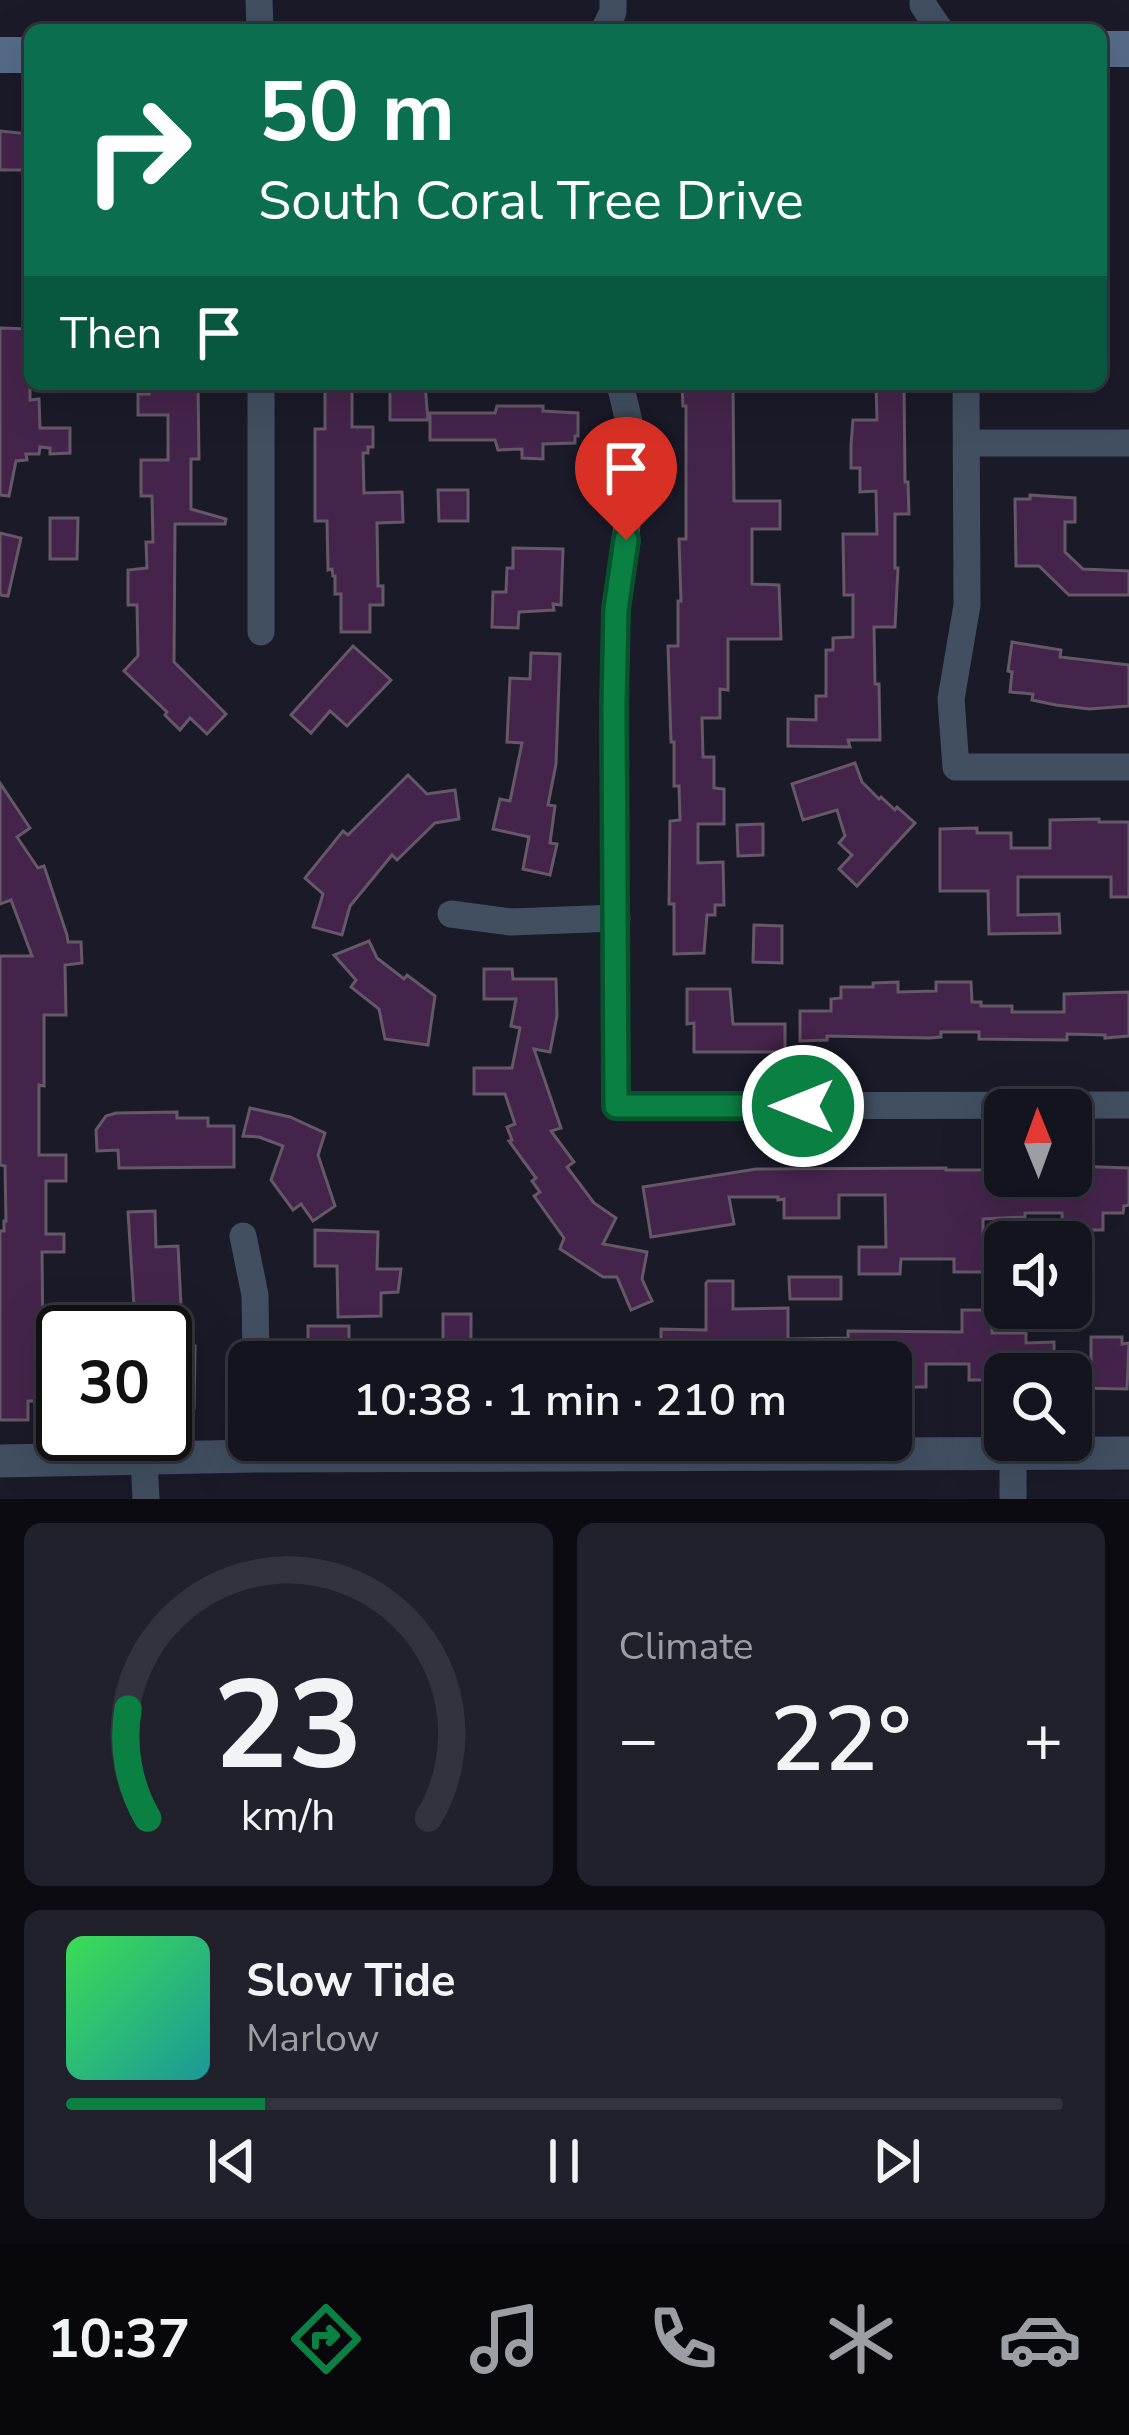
<!DOCTYPE html>
<html lang="en">
<head>
<meta charset="utf-8">
<style>
	body { margin:0; font-family:"Nunito Sans",sans-serif; background:#21212c; color:#f1f3f6; height:100vh; display:flex; flex-direction:column; font-size:45px; white-space:nowrap }
	* { box-sizing:border-box; margin:0 }
	p { font-size:39px; color:#9d9ea4 }
	.icon { flex:none; width:66px; height:66px; fill:none; stroke:currentColor; stroke-width:2; stroke-linecap:round; stroke-linejoin:round }
	.map { position:relative; height:1499px; overflow:hidden }
	.drawer { display:flex; flex-direction:column; gap:24px; padding:24px; background:#0b0b11; flex:1 }
	.drawer>* { flex:none }
	.hud { position:absolute; left:24px; top:24px; width:1083px; height:366px; border-radius:18px; box-shadow:0 12px 48px #0002,0 0 0 3px #33333d; background:#0b6e4f; color:#fff; overflow:hidden }
	.needle { width:78px; rotate:359deg }
	.tools { position:absolute; left:984px; top:1089px; display:grid; gap:24px }
	.tools a { display:grid; place-items:center; width:108px; height:108px; border-radius:18px; background:#14141f; box-shadow:0 12px 48px #0002,0 0 0 3px #33333d; font-size:60px }
	.speed { position:absolute; left:36px; top:1305px; display:flex; gap:24px; font-size:60px; font-weight:700; text-align:center }
	.speed>* { display:grid; place-content:center; width:156px; height:156px; border-radius:50%; background:#14141f; box-shadow:0 12px 48px #0002,0 0 0 3px #33333d; line-height:1 }
	.speed .limit { border:6px solid #111; border-radius:18px; background:#fff; color:#111 }
	.pin { position:absolute; display:grid; place-items:center; width:102px; height:102px; color:#fff; margin:-123px -51px; border-radius:50% 50% 50% 0; rotate:-45deg; box-shadow:0 0 12px #0007 }
	.pin .icon { rotate:45deg }
	.me { position:absolute; width:132px; margin:-66px; rotate:270deg; stroke-linejoin:round; filter:drop-shadow(0 0 9px #0008) }
	.turn { display:flex; align-items:center; gap:42px; height:252px; padding:0 36px; font-size:54px }
	.turn .icon { width:156px; height:156px; stroke-width:2.5 }
	.turn b { display:block; font-size:84px; line-height:102px }
	.then { display:flex; align-items:center; height:114px; padding:0 36px; background:#0003; gap:24px; font-size:45px }
	.big { font-size:90px; font-weight:600; line-height:1.1 }
	.drawer .widget { flex:1; display:flex; flex-direction:column; justify-content:center; gap:18px; min-width:0; padding:0 42px; border-radius:18px; background:#21212c }
	.drawer .dial { align-items:center; gap:0 }
	.dial svg { height:312px; overflow:visible; fill:none; stroke:#33333d; stroke-width:7; stroke-linecap:round; text-anchor:middle }
	.dial text { fill:#f1f3f6; stroke:none }
	.song { display:flex; align-items:center; gap:36px }
	.cover { width:144px; height:144px; border-radius:18px; background:linear-gradient(135deg,hsl(130 70% 55%),hsl(180 70% 35%)) }
	.played { height:12px; border-radius:6px; background:linear-gradient(90deg,#0b8043 20%,#33333d 20%) }
	.keys { display:flex; justify-content:space-around; direction:ltr }
	.heat { display:flex; justify-content:space-between; align-items:center; font-size:66px; direction:ltr }
	.drawer .tiles { flex:1; display:grid; gap:24px; grid-template-columns:1fr 1fr }
	.widget:last-child { grid-column:span 2 }
	.trip { position:absolute; left:228px; top:1341px; width:684px; height:120px; border-radius:18px; background:#14141f; box-shadow:0 12px 48px #0002,0 0 0 3px #33333d; font-weight:600; line-height:120px; text-align:center }
	.dock { display:flex; height:192px; justify-content:space-around; align-items:center; background:#08080c; color:#9d9ea4 }
	.dock .icon { width:84px; height:84px }
	.dock .on { color:#0b8043 }
	.dock b { font-size:54px; color:#f1f3f6 }
	.map>svg:first-child { display:block }
	.building { fill:#45244b; stroke:#655867; stroke-width:3 }
	.lines { fill:none; stroke-linecap:round; stroke-linejoin:round }
	.minor { stroke:#414f61; stroke-width:27 }
	.tertiary { stroke:#414f61; stroke-width:33 }
	.secondary { stroke:#556b88; stroke-width:36 }
	.route-casing { stroke:#07532c; stroke-width:30 }
	.route { stroke:#0b8043; stroke-width:21 }
</style>
</head>
<body>
<div class="map">
<svg width="1129" height="1499" viewBox="0 0 1129 1499">
	<rect width="100%" height="100%" fill="#1b1a29"/>
	<g class="building">
		<polygon points="0,131 30,134 30,170 0,170"/>
		<polygon points="0,328 30,329 30,400 39,399 40,428 70,428 70,453 50,454 50,448 40,447 39,454 26,454 27,460 16,461 9,496 0,495"/>
		<polygon points="149,384 198,384 199,459 191,459 191,509 226,519 225,524 175,524 174,662 226,714 207,734 190,718 180,730 165,715 167,712 124,671 138,656 137,605 128,605 128,570 147,568 146,542 153,542 152,496 141,496 141,460 168,460 168,415 138,415 138,394 149,394"/>
		<polygon points="325,384 352,384 352,427 373,427 373,447 368,447 368,453 363,453 364,493 402,492 403,522 377,523 378,586 383,586 383,605 370,605 370,632 341,632 341,594 335,594 335,576 333,576 332,569 328,570 327,521 315,521 315,429 325,429"/>
		<polygon points="392,384 425,384 428,420 390,420 390,389 392,389"/>
		<polygon points="682,384 733,384 734,501 780,501 780,529 752,529 752,584 779,585 781,639 728,639 728,690 720,689 720,718 702,718 703,757 714,757 714,788 724,789 724,824 698,824 698,863 723,862 724,905 715,905 715,915 707,915 704,953 674,954 674,904 669,904 670,821 680,820 679,786 674,786 674,742 671,742 668,646 678,646 678,601 681,601 679,539 686,539 686,406 683,406"/>
		<polygon points="876,384 904,384 905,482 908,482 909,514 895,514 895,568 898,568 895,627 874,627 875,684 879,684 880,740 848,740 850,747 788,746 788,719 816,720 816,696 826,696 826,650 833,650 833,638 853,637 853,595 844,595 843,534 877,534 876,491 860,492 860,468 851,468 851,445 853,420 877,420"/>
		<polygon points="497,406 543,406 543,411 578,413 578,436 575,436 575,443 543,444 543,459 522,458 522,449 498,450 495,440 430,440 430,413 495,413"/>
		<polygon points="438,490 468,490 468,521 439,521"/>
		<polygon points="1030,495 1075,498 1075,522 1065,522 1065,552 1083,569 1129,571 1129,595 1069,595 1039,566 1016,566 1015,499 1030,499"/>
		<polygon points="50,518 78,518 77,559 50,559"/>
		<polygon points="0,533 21,538 8,596 0,595"/>
		<polygon points="513,548 563,549 561,605 553,604 554,610 519,612 518,628 492,627 493,592 506,592 507,568 513,568"/>
		<polygon points="1012,642 1061,650 1060,657 1129,665 1129,706 1089,709 1056,705 1032,700 1033,694 1010,692 1012,672 1008,671"/>
		<polygon points="353,646 391,680 347,726 330,711 311,733 291,715"/>
		<polygon points="531,653 560,654 556,764 548,805 555,806 550,843 557,844 550,875 523,869 529,837 493,829 500,799 510,801 522,743 507,742 510,678 530,679"/>
		<polygon points="855,763 862,782 879,799 881,797 895,810 897,807 915,823 857,886 839,869 852,855 839,843 845,836 837,810 803,820 792,784"/>
		<polygon points="408,775 427,794 455,790 459,819 435,823 397,860 392,855 350,906 342,935 313,927 323,894 305,878 343,831 348,835"/>
		<polygon points="0,783 30,828 17,837 38,868 44,866 67,935 68,942 81,942 82,963 65,965 66,1015 44,1015 44,1086 39,1085 39,1155 66,1155 66,1181 46,1181 46,1234 64,1234 64,1252 42,1252 43,1345 63,1345 63,1370 39,1371 39,1401 28,1401 28,1420 0,1420 0,1231 4,1231 4,1221 6,1221 5,1166 0,1165 0,956 32,956 11,900 0,904"/>
		<polygon points="1099,819 1099,822 1129,822 1129,897 1111,897 1111,877 1018,877 1018,915 1059,914 1060,933 989,934 988,891 940,891 940,829 977,828 977,833 1011,833 1011,848 1050,848 1050,820"/>
		<polygon points="763,824 763,855 738,856 737,825"/>
		<polygon points="754,925 782,926 782,963 753,962"/>
		<polygon points="369,941 377,958 404,979 407,975 435,996 428,1045 385,1039 379,1009 351,987 356,980 334,955"/>
		<polygon points="484,969 512,969 513,979 556,979 557,1016 550,1052 534,1049 561,1128 551,1131 574,1162 567,1167 594,1203 616,1218 603,1244 647,1252 642,1279 652,1301 631,1310 617,1277 603,1277 560,1249 564,1238 534,1196 540,1192 532,1181 536,1178 509,1141 512,1140 507,1127 515,1124 505,1094 474,1094 474,1068 512,1068 520,1028 511,1026 516,999 484,999"/>
		<polygon points="898,982 898,992 936,991 936,982 971,982 972,1002 981,1002 981,1006 1012,1006 1012,1012 1064,1012 1064,994 1129,992 1129,1036 1105,1038 1105,1035 1067,1034 1067,1040 979,1039 979,1032 941,1032 941,1037 929,1038 827,1036 827,1040 800,1041 800,1011 831,1011 831,999 841,998 841,987 873,987 873,983"/>
		<polygon points="687,989 730,989 733,1024 785,1024 785,1052 694,1052 694,1023 687,1024"/>
		<polygon points="250,1108 290,1117 325,1133 318,1155 335,1206 313,1221 301,1204 293,1210 271,1180 283,1146 259,1137 243,1136"/>
		<polygon points="177,1112 177,1118 208,1118 208,1126 234,1126 234,1167 119,1168 118,1150 97,1151 96,1130 106,1116 116,1113"/>
		<polygon points="1071,1166 1129,1168 1129,1205 1124,1206 1123,1213 1103,1213 1103,1230 1086,1230 1086,1241 1063,1241 1062,1213 1025,1213 1025,1217 983,1219 983,1272 954,1272 954,1259 901,1259 900,1274 859,1274 859,1247 886,1247 885,1195 839,1195 839,1218 784,1218 784,1199 778,1200 778,1197 729,1197 734,1224 651,1237 643,1187 756,1169 946,1168 946,1170 1005,1170 1005,1176 1071,1176"/>
		<polygon points="155,1211 156,1247 178,1246 181,1305 134,1306 128,1212"/>
		<polygon points="315,1230 378,1232 377,1269 401,1269 398,1292 381,1293 381,1316 338,1317 337,1266 315,1266"/>
		<polygon points="789,1277 841,1277 841,1299 790,1299"/>
		<polygon points="708,1281 733,1281 733,1309 788,1308 788,1339 848,1338 848,1331 962,1332 962,1310 992,1310 992,1333 1026,1333 1026,1343 1054,1342 1054,1374 1005,1374 1005,1380 969,1380 969,1364 926,1364 926,1387 891,1387 891,1362 669,1362 668,1350 661,1350 661,1329 706,1330 706,1283"/>
		<rect x="443" y="1314" width="28" height="48"/>
		<rect x="308" y="1326" width="41" height="36"/>
		<polygon points="1091,1337 1122,1337 1122,1344 1129,1343 1127,1389 1075,1388 1075,1364 1091,1364"/>
		<polygon points="165,1346 195,1346 194,1408 165,1409"/>
	</g>
	<g class="lines">
		<g class="minor">
			<polyline points="259,0 260,30"/>
			<polyline points="923,0 923,5 940,30"/>
			<polyline points="604,30 613,12 613,0"/>
			<polyline points="261,384 261,632"/>
			<polyline points="620,384 631,430 630,505 615,609 616,1106 1129,1105"/>
			<polyline points="966,384 967,605 951,699 956,767 1129,767"/>
			<polyline points="968,443 1129,443"/>
			<polyline points="451,914 511,922 617,918"/>
			<polyline points="243,1236 255,1295 256,1362"/>
			<polyline points="1013,1453 1013,1499"/>
			<polyline points="144,1459 146,1499"/>
		</g>
		<polyline class="tertiary" points="0,1461 256,1456 1129,1453"/>
		<g class="secondary">
			<polyline points="1101,49 1129,49"/>
			<polyline points="0,55 30,55"/>
		</g>
	</g>
	<g class="lines">
		<defs>
			<polyline id="route" points="626,540 616,609 614,706 616,1106 803,1106"/>
		</defs>
		<use href="#route" class="route-casing"/>
		<use href="#route" class="route"/>
	</g>
</svg>
<div class="tools">
<a><svg class="needle" viewBox="-14 -14 28 28"><path d="M0-13l5 13h-10z" fill="#e53935"/><path d="M0 13l5-13h-10z" fill="#9d9ea4"/></svg></a>
<a><svg class="icon" aria-label="sound" viewBox="0 0 24 24"><path d="M4 9h4l5-4v14l-5-4H4zM17 9q2 3 0 6"/></svg></a>
<a><svg class="icon" aria-label="search" viewBox="0 0 24 24"><circle cx="10" cy="10" r="6"/><path d="M15 15l6 6"/></svg></a>
</div>
<div class="speed"><div class="limit">30</div></div>
<div class="pin" style="left:626px;top:540px;background:#d93025"><svg class="icon" aria-label="arrive" viewBox="0 0 24 24"><path d="M6 21V4h12l-3 4 3 4H6"/></svg></div>
<svg class="me" style="left:803px;top:1106px" viewBox="-20 -20 40 40"><circle r="17" fill="#0b8043" stroke="#fff" stroke-width="3"/><path d="M0-11L8 9 0 5-8 9z" fill="#fff"/></svg>
<div class="trip">10:38 · 1 min · 210 m</div>
<div class="hud">
<div class="turn"><svg class="icon" aria-label="right" viewBox="0 0 24 24"><path d="M7 20v-9h11M14 6l5 5-5 5"/></svg><div><b>50 m</b>South Coral Tree Drive</div></div>
<div class="then">Then<svg class="icon" aria-label="arrive" viewBox="0 0 24 24"><path d="M6 21V4h12l-3 4 3 4H6"/></svg></div>
</div>
</div>
<section class="drawer">
<div class="tiles">
<div class="widget dial"><svg viewBox="0 0 100 80">
<path d="M14 69A42 42 0 1 1 86 69"/>
<path d="M14 69A42 42 0 0 1 9 41" stroke="#0b8043"/>
<text x="50" y="56" font-size="32" font-weight="700">23</text>
<text x="50" y="72" font-size="11">km/h</text>
</svg></div>
<div class="widget"><p>Climate</p>
<div class="heat"><a>−</a><b class="big">22°</b><a>+</a></div>
</div>
<div class="widget">
<div class="song"><i class="cover"></i><div><b>Slow Tide</b><p>Marlow</p></div></div>
<div class="played"></div>
<div class="keys"><svg class="icon" aria-label="previous" viewBox="0 0 24 24"><path d="M18 5L8 12l10 7zM5 5v14"/></svg><svg class="icon" aria-label="pause" viewBox="0 0 24 24"><path d="M8 5v14M16 5v14"/></svg><svg class="icon" aria-label="next" viewBox="0 0 24 24"><path d="M6 5l10 7-10 7zM19 5v14"/></svg></div>
</div>
</div>
</section>
<nav class="dock">
<b>10:37</b>
<svg class="icon on" aria-label="directions" viewBox="0 0 24 24"><path d="M12 3l9 9-9 9-9-9zM9 14v-3h6M13 9l2 2-2 2"/></svg>
<svg class="icon" aria-label="music" viewBox="0 0 24 24"><path d="M9 18V5l10-2v13"/><circle cx="6" cy="18" r="3"/><circle cx="16" cy="16" r="3"/></svg>
<svg class="icon" aria-label="phone" viewBox="0 0 24 24"><path d="M5 4h4l2 5-3 2q2 4 5 5l2-3 5 2v4C11 20 4 13 5 4z"/></svg>
<svg class="icon" aria-label="climate" viewBox="0 0 24 24"><path d="M12 3v18M4 7l16 10M4 17L20 7"/></svg>
<svg class="icon" aria-label="car" viewBox="0 0 24 24"><path d="M5 17H2v-5l4-1 3-4h7l3 4 3 1v5h-3M9 17h6M6 11h13"/><circle cx="7" cy="17" r="2"/><circle cx="17" cy="17" r="2"/></svg>
</nav>
</body>
</html>
